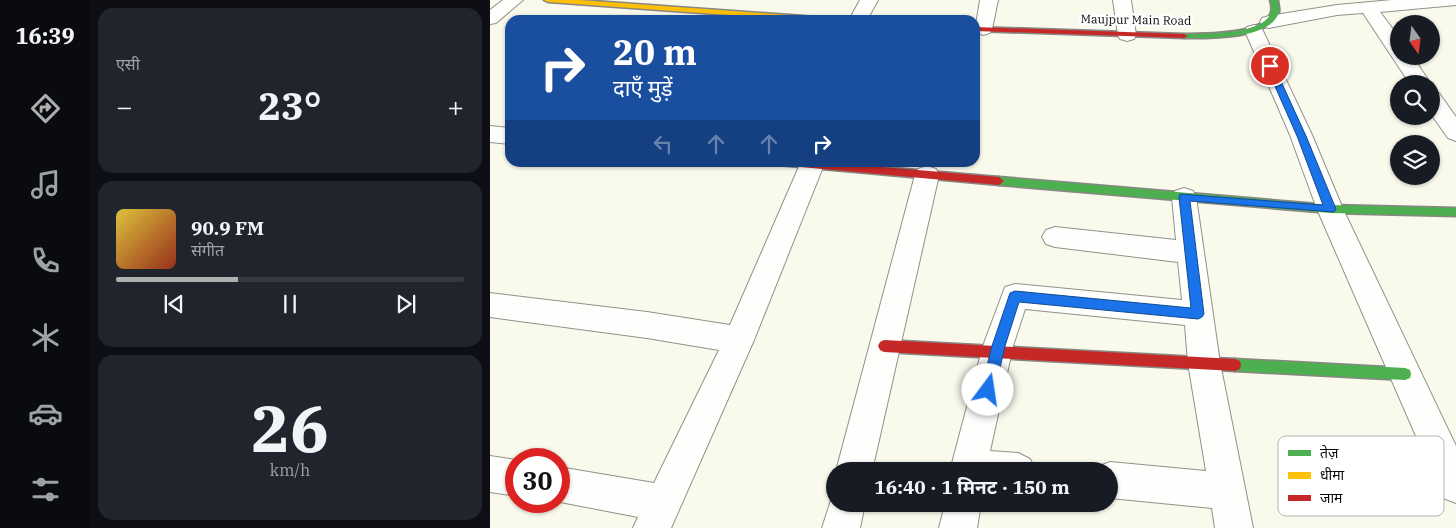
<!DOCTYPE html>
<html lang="hi">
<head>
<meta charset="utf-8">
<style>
	body { margin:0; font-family:"IBM Plex Serif","Noto Sans Devanagari",serif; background:#20242c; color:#f1f3f6; height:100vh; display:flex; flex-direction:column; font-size:19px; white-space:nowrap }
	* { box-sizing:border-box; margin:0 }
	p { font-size:16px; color:#9ea1a6 }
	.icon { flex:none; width:28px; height:28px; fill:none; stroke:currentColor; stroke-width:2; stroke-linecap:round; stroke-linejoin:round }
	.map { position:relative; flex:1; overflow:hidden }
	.side { display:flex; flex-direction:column; gap:8px; padding:8px; background:#0d0f14; width:400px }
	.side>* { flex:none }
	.guide { position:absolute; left:15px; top:15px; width:475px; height:152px; border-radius:15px; box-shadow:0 1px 4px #0004; background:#1a4fa0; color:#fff; overflow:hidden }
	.needle { width:32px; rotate:166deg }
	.buttons { position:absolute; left:900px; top:15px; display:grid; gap:10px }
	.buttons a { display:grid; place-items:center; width:50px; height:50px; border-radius:50%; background:#171b24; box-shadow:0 1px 4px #0004; font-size:25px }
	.speed { position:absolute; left:15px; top:448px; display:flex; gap:10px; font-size:25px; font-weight:700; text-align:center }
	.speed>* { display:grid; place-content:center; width:65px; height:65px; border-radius:50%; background:#171b24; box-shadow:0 1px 4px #0004; line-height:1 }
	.speed .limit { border:8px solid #d22; background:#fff; color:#111 }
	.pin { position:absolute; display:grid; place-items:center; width:42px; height:42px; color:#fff; margin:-21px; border:2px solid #fff; border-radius:50%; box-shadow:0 1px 5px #0007 }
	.me { position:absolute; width:55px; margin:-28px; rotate:14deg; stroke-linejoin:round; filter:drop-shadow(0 0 4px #0008) }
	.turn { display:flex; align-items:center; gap:18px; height:105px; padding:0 25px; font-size:22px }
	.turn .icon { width:65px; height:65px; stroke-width:2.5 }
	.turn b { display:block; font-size:35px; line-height:42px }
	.lanes { display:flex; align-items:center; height:48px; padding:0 25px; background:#0003; justify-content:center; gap:25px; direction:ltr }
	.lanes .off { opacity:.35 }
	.big { font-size:38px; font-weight:700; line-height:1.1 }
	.side .card { flex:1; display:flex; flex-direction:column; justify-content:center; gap:8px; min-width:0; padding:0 18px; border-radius:15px; background:#20242c }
	.side .dial { align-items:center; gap:0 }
	.dial b { font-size:65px; line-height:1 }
	.song { display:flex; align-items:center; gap:15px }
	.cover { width:60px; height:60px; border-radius:8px; background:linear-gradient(135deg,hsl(50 70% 55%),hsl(10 70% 35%)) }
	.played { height:5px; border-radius:2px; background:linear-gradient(90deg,#aeb0af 35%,#363941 35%) }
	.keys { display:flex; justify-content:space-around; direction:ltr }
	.heat { display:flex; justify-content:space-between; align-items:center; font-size:28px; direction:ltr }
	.trip { position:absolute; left:336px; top:462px; width:292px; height:50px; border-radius:25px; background:#171b24; box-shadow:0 1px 4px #0004; font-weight:700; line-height:50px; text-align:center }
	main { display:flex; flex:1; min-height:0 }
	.tabs { display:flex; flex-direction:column; width:90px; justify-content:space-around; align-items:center; background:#090b0e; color:#9ea1a6 }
	.tabs .icon { width:35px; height:35px }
	.tabs .current { color:#aeb0af }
	.tabs b { font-size:22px; color:#f1f3f6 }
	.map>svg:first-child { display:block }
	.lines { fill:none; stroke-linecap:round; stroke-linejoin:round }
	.street-casing { stroke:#91918b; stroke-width:2 }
	.fast-casing { stroke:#888882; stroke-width:3 }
	.slow-casing { stroke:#888882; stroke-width:3 }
	.jam-casing { stroke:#888882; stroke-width:3 }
	.street { fill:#fefefc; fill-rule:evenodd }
	.fast { fill:#4caf50; fill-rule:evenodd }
	.slow { fill:#ffc107; fill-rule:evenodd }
	.jam { fill:#c62828; fill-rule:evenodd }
	.route { fill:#1a73e8; stroke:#114b97 }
	.labels { text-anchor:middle; stroke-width:5; stroke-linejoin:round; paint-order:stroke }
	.far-street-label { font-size:12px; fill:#090909; stroke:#fff }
	.key { fill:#fff; stroke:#b5b5b5; stroke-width:1 }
	.key-label { font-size:14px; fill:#090909 }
</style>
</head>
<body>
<main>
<nav class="tabs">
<b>16:39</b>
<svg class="icon current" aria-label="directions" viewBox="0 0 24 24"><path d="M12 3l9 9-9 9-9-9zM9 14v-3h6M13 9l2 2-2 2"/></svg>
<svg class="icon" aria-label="music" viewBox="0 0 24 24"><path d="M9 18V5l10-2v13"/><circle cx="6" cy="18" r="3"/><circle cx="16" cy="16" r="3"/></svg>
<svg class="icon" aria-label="phone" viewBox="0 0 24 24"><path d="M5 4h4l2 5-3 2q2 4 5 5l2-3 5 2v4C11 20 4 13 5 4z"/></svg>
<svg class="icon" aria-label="climate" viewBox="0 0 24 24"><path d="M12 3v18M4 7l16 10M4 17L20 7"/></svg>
<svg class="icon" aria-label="car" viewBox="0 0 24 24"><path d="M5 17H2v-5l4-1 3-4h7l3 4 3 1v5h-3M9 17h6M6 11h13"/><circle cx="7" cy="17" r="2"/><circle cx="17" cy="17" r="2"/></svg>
<svg class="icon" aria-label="filters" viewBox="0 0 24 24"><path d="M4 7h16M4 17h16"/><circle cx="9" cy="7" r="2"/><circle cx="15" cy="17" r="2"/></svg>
</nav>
<section class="side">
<div class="card"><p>एसी</p>
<div class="heat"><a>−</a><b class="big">23°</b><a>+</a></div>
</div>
<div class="card">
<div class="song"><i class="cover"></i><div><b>90.9 FM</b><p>संगीत</p></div></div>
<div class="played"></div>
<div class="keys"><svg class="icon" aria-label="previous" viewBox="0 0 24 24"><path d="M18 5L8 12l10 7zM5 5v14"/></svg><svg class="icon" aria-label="pause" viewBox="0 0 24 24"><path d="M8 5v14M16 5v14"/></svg><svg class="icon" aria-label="next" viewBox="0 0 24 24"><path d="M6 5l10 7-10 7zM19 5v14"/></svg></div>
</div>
<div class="card dial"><b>26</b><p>km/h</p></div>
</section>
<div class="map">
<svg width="966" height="528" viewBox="0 0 966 528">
	<rect width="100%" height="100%" fill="#f9f9ec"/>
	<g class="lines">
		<defs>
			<g id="street">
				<polygon points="13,0 33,0 6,23 0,24 0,10"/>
				<polygon points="370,0 388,0 377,20 359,20"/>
				<polygon points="490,0 508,0 502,29 500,33 493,35 485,31"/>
				<polygon points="623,0 641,0 646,35 644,39 637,41 630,39 628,35"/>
				<polygon points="902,0 966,0 966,5 890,12 909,37 909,56 922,56 941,84 920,84 873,13 847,15 779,28 772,26 770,22 772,18 779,16 847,5"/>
				<polygon points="764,25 771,27 773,31 822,135 853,209 966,446 966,503 953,498 827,209 800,135 755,31 757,27"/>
				<polygon points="941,91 949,93 966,117 966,141 958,138 941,114"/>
				<polygon points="0,126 20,128 20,144 0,142"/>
				<polygon points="311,162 335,162 264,340 181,528 143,528 148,517 65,501 69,501 69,467 164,483 229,350 157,338 0,317 0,293 157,312 240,325"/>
				<polygon points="437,166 446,169 449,175 382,471 346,471 425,175 428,169"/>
				<polygon points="694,188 703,191 706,197 730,363 763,528 725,528 722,508 620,498 620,471 606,471 607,467 620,462 716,471 698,363 695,325 535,309 523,346 500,451 528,453 540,459 546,471 463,471 461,467 493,346 515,287 525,284 692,300 688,262 565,247 556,244 552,237 556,230 565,227 686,240 682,197 685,191"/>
				<polygon points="0,456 26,460 26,496 0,492"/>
				<polygon points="344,491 345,504 375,504 370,528 332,528"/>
				<polygon points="455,504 491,504 487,528 449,528"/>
			</g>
			<g id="fast">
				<path d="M780 0H788C788 4 790 8 789 12 781 40 717 38 694 38L690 36 694 34C713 34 775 35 781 12 782 8 781 3 780 0Z"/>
				<polygon points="509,177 840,205 966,208 966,216 840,213 509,185 504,181"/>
				<polygon points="745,359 915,368 920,370 921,374 920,378 915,380 745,371 740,369 739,365 740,361"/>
			</g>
			<polygon id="slow" points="54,0 89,0 341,18 345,20 309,20 58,2"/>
			<g id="jam">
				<polygon points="485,27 694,34 698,36 694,38 485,31"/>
				<polygon points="283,162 334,162 509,177 514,181 509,185 288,165"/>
				<polygon points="394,340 745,359 750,361 751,365 750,369 745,371 394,352 390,350 388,346 390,342"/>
			</g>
		</defs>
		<use href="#street" class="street-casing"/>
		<use href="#fast" class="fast-casing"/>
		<use href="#slow" class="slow-casing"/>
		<use href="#jam" class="jam-casing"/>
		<use href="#street" class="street"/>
		<use href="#fast" class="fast"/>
		<use href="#slow" class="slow"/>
		<use href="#jam" class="jam"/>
	</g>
	<polygon class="route" points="780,63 784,66 816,136 846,209 844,212 700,201 714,314 712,317 708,319 529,302 515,346 505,390 503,395 498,396 493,395 491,390 502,346 520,293 525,291 701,308 689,197 690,194 833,205 807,136 776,66"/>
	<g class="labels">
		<g class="far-street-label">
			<text transform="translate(646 20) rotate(1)" y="4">Maujpur Main Road</text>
		</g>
	</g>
	<rect x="788" y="436" width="166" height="80" rx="8" class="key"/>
	<rect x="798" y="450" width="23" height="6" fill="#4caf50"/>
	<rect x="798" y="472" width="23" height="7" fill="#ffc107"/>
	<rect x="798" y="495" width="23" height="6" fill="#c62828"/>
	<g class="key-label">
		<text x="830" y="458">तेज़</text>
		<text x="830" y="480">धीमा</text>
		<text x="830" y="503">जाम</text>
	</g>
</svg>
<div class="buttons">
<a><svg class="needle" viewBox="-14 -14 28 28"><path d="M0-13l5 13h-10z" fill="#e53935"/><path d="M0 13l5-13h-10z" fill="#9ea1a6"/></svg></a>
<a><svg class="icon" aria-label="search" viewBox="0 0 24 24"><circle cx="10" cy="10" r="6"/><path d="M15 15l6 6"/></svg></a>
<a><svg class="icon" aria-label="layers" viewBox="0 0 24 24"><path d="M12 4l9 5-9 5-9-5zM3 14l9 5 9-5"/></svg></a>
</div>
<div class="speed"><div class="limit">30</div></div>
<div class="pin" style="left:780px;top:66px;background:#d93025"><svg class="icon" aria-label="arrive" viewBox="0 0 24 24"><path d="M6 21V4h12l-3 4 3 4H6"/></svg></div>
<svg class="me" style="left:498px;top:390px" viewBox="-20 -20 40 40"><circle r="19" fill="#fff"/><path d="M0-13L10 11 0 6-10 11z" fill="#1a73e8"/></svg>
<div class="trip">16:40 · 1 मिनट · 150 m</div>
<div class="guide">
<div class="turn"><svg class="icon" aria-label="right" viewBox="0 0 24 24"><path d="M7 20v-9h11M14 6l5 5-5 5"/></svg><div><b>20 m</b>दाएँ मुड़ें</div></div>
<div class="lanes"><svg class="icon off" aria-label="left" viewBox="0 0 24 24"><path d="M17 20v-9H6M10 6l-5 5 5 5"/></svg><svg class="icon off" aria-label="ahead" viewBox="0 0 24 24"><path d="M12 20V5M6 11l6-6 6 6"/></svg><svg class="icon off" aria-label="ahead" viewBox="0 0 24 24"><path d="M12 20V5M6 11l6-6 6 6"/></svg><svg class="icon" aria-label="right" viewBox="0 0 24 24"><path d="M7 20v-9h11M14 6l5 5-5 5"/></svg></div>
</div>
</div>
</main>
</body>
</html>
